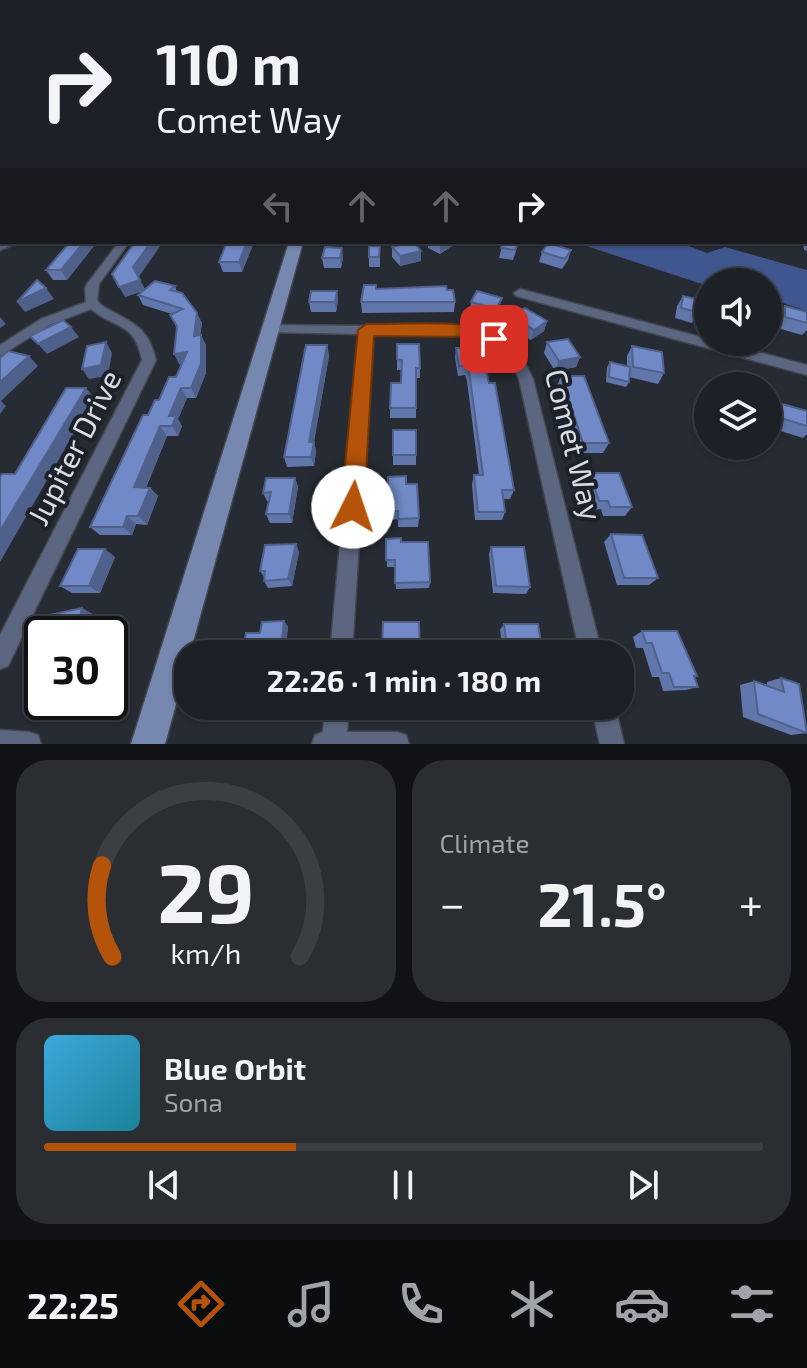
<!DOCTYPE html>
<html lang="en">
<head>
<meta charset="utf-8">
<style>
	body { margin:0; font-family:"Exo 2",sans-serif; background:#2a2d32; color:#f1f3f6; height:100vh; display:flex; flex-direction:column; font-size:30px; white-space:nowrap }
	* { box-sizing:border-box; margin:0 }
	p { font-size:26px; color:#a0a3a7 }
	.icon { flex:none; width:44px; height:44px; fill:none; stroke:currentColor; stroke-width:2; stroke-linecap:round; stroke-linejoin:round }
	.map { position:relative; height:744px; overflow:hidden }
	.details { display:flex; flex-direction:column; gap:16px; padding:16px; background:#101215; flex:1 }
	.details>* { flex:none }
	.hud { position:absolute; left:0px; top:0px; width:808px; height:244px; box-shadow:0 2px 6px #0004,0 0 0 2px #3b3e43; background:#1d2026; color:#f1f3f6; overflow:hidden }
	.tools { position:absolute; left:694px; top:268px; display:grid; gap:16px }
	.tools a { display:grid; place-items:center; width:88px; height:88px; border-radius:50%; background:#1d2026; box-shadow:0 2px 6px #0004,0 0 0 2px #3b3e43; font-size:40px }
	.speed { position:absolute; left:24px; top:616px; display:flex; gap:16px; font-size:40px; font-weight:700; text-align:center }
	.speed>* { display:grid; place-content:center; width:104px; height:104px; border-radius:50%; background:#1d2026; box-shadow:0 2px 6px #0004,0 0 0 2px #3b3e43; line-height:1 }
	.speed .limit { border:4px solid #111; border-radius:12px; background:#fff; color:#111 }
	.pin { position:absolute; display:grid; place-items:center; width:68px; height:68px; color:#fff; margin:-34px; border-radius:16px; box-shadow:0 4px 12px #0006 }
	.me { position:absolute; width:88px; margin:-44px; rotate:4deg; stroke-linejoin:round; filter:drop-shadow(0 0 6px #0008) }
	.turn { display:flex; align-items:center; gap:28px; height:168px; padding:0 24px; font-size:36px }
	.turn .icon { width:104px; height:104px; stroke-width:2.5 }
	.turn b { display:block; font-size:56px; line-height:68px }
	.lanes { display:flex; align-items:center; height:76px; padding:0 24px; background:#0003; justify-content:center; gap:40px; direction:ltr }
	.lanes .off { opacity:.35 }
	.big { font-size:60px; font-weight:700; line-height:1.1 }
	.details .card { flex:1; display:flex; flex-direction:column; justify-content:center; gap:12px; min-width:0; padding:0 28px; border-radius:32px; background:#2a2d32 }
	.details .dial { align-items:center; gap:0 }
	.dial svg { height:208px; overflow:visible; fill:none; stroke:#3b3e43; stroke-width:7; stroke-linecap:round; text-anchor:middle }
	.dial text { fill:#f1f3f6; stroke:none }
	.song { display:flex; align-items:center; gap:24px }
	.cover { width:96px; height:96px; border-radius:12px; background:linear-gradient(135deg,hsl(200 70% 55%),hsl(190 70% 35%)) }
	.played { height:8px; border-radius:4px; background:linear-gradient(90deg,#b45309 35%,#3b3e43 35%) }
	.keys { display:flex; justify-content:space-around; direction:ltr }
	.heat { display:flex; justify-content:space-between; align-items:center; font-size:44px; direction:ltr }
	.details .tiles { flex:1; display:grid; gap:16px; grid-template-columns:1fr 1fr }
	.card:last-child { grid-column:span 2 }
	.trip { position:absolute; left:174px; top:640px; width:460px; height:80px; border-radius:32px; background:#1d2026; box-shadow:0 2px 6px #0004,0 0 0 2px #3b3e43; font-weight:700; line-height:80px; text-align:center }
	.tabs { display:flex; height:128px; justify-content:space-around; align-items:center; background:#0c0d0f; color:#a0a3a7 }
	.tabs .icon { width:56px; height:56px }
	.tabs .selected { color:#b45309 }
	.tabs b { font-size:36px; color:#f1f3f6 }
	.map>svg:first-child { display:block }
	.water { fill:#40568f }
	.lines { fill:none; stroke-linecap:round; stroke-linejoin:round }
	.street-casing { stroke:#43474f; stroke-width:3 }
	.secondary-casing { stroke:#43474f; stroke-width:3 }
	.street { fill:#5b6680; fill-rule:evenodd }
	.secondary { fill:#7687b0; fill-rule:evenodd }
	.wall { fill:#6177ab }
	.shaded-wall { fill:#4f618b }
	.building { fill:#718ac7; stroke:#4f618b; stroke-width:2 }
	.route { fill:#b45309; stroke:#753606; stroke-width:2 }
	.labels { text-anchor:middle; stroke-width:8; stroke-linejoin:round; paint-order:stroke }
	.street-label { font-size:30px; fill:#d9dce2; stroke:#1d2129 }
</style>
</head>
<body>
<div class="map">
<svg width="807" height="744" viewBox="0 0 807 744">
	<rect width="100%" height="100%" fill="#272b33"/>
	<polygon class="water" points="574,242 678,242 707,253 725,247 807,270 807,311 768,298 768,282 708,282 708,286"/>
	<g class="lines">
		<defs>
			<g id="street">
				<rect x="0" y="135" width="2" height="5"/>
				<rect x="806" y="185" width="1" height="6"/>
				<polygon points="2,186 2,192 0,193 0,187"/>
				<rect x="806" y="217" width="1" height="6"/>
				<polygon points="5,242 21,242 0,250 0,244"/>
				<path d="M119 242H129L99 284 97 300 101 305C130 323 147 323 156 360L8 666 0 669V635L142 360C134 321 116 330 91 309L49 325 0 356V345L41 319 86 302 85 289 87 284Z"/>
				<polygon points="520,289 708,339 708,342 720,342 807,365 807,375 516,296 514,293"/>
				<path d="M272 325 474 327C503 336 521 351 533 379L602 654H580L519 379C500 334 473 335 430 335 411 335 391 335 372 334L352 654H330L359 334 267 332 266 329 267 326Z"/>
				<polygon points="325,706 349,706 347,732 397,732 406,735 409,744 312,744 315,735 323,732"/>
				<polygon points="591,706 615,706 624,744 600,744"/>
				<polygon points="0,730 29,732 38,735 41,744 0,744"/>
			</g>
			<polygon id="secondary" points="289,242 303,242 165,744 131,744"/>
		</defs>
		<use href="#street" class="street-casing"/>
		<use href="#secondary" class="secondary-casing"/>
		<use href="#street" class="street"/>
		<use href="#secondary" class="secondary"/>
	</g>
	<g class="wall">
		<polygon points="807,233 807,251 804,250 803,242 806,242"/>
		<polygon points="70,242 97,242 67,280 53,280 46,270"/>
		<polygon points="227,242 254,242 242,272 223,272 219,262"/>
		<polygon points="428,242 452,242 452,246 440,254 428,248"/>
		<polygon points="503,242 519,242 513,260 499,258"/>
		<polygon points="380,246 380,267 369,267 369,257"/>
		<polygon points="392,247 421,251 421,261 400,266 392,257"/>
		<polygon points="571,250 568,260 562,269 539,262 542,252"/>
		<polygon points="322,258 343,258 341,268 324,268"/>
		<polygon points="138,277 145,289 175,286 177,292 202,323 200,335 206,345 206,373 196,398 187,398 178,419 182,426 178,436 167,436 146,488 150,488 158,496 147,525 136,524 132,535 100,535 90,527 148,415 176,377 182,364 179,364 177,328 170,315 172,314 143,305 138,295 143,291 125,297"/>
		<polygon points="376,289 447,290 455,302 454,312 362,313 361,302"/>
		<polygon points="337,291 338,301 336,312 311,312 309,302"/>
		<polygon points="683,296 699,312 692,323 675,318 677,306"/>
		<polygon points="502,298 499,308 494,319 470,312 471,302"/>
		<polygon points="785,306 807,312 807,330 802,335 777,328 777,316"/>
		<polygon points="512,316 547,321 544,331 531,340 510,327"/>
		<polygon points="547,342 580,357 576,367 555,371 544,353"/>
		<polygon points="397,344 420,368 420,378 416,378 416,418 390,418 390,408 401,383 402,370 397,370"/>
		<polygon points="327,345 329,356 314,442 316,451 314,466 287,467 284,457"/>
		<polygon points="632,346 664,373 658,384 629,377 629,382 626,387 606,382 607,367 610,362 627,366 627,356"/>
		<polygon points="456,348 475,348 514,490 510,499 503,499 505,512 502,520 475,520 472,484 474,475 479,475 467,381 465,375 458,376 455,358"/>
		<polygon points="561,376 609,443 603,453 578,453 557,386"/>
		<polygon points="768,400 807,411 807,434 803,438 768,427"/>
		<rect x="393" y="430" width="23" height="35"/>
		<polygon points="590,473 632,507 625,516 603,516 601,509 593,510 584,482"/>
		<polygon points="388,477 406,484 419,518 418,527 398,527 398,519 389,520"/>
		<polygon points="295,478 298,487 292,523 270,523 266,514 269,501 267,501 263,493"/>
		<polygon points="611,534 658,578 649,585 617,585 604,542"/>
		<polygon points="386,539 401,542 430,582 429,588 396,589 395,567 387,567"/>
		<polygon points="296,544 299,552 292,586 268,588 264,581 264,577 260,571"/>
		<polygon points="491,547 530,587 526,594 493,593 489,554"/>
		<polygon points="115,557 100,593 72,593 60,586"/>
		<polygon points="284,621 288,627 285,651 280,651 260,633"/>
		<polygon points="383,622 420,654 383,654"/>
		<polygon points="504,624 543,654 503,654 500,630"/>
		<polygon points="642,631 697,676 694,677 698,687 686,690 663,691 659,677 652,677 643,648 636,648 633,637"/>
		<polygon points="781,678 807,733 791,735 743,717 740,685 754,681 767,686 767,682"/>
	</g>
	<g class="shaded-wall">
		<polygon points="2,170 2,183 0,184 0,171"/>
		<polygon points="84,242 97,242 67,280 61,270"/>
		<polygon points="151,242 163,242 138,278 133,267"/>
		<polygon points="247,242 254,242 242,272 239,262"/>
		<polygon points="444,242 452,242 452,246 440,254 440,244"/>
		<polygon points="342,248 343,258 341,268 340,258"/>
		<polygon points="421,251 421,261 400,266 400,256"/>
		<polygon points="140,280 145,290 125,297 119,287"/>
		<polygon points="46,288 54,299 25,312 17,302"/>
		<polygon points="337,291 338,301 336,312 335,302"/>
		<polygon points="502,298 499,308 494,319 496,309"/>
		<polygon points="197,313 202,323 199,346 194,336"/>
		<polygon points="0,317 6,324 0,328"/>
		<polygon points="547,321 544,331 531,340 534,330"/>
		<polygon points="71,327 79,337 47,354 38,344"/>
		<polygon points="201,335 206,345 206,373 196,398 191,388"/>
		<polygon points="106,342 112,353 108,376 89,379 82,369"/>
		<polygon points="327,345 329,356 312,451 309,442"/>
		<polygon points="187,352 192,362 179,364 174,354"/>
		<polygon points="29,356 38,366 1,401 6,406 0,414 0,382"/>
		<polygon points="580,357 576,367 555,371 559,361"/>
		<polygon points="86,388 94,398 0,562 0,531"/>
		<polygon points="181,388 187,398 178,419 182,426 178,436 172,426 169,416"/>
		<polygon points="160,426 167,436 142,496 134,487"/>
		<polygon points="314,442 316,451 314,466 311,457"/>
		<polygon points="295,478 298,487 292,523 289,514"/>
		<polygon points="150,488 158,496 147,525 138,516"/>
		<polygon points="127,516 136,524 132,535 123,527"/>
		<polygon points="296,544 299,552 292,586 288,579"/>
		<polygon points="105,549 115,557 100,593 89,586"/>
		<polygon points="82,608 93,614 89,634 76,634"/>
		<polygon points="284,621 288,627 285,651 281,646"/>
		<polygon points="276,646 280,651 280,654 274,654"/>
	</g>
	<g class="building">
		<polygon points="70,242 84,242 61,270 46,270"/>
		<polygon points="135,242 151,242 133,267 140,280 119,287 112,274"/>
		<polygon points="227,242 247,242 239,262 219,262"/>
		<polygon points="411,242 414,242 421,251 400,256 392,247"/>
		<polygon points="503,242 518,242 515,250 501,248"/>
		<polygon points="548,243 571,250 565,259 542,252"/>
		<polygon points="369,246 380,246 379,257 369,257"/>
		<polygon points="325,247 342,248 340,258 322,258"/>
		<polygon points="37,280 46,288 17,302"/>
		<polygon points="155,281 175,286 170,290 182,293 197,313 194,336 201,335 201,363 191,388 181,388 169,416 176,416 172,426 160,426 134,487 150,488 138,516 127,516 123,527 90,527 143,415 148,415 155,400 159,400 169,377 176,377 187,352 174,354 177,326 170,315 183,309 138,295"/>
		<polygon points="364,285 376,285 376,289 446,286 447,290 453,290 455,302 361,302"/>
		<polygon points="311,291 337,291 335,302 309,302"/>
		<polygon points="477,291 502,298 496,309 471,302"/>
		<polygon points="683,296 700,300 699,312 681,308"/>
		<polygon points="785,306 807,312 807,323 785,317"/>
		<polygon points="525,308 547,321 534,330 512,316"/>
		<polygon points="63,320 71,327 38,344 30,336"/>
		<polygon points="568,339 580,357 559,361 547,342"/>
		<polygon points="106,342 101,365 82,369 87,346"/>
		<polygon points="397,344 419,344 420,368 416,368 416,408 390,408 391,383 401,383 402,360 397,359"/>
		<polygon points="306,345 327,345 309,442 314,442 311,457 284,457"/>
		<polygon points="632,346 662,352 664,373 633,367"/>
		<polygon points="456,348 475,348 476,354 482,353 489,383 495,383 514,490 502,490 505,512 478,512 474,475 483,475 469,371 466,365 459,366"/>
		<polygon points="8,351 29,356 0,382 0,358"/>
		<polygon points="610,362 630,367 629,382 609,377"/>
		<polygon points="561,376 584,376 609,443 583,443"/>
		<polygon points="66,388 86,388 0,531 0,477 2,474 15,474"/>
		<polygon points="768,400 807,411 807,426 768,414"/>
		<rect x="393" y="430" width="23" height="25"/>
		<polygon points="590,473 619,473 632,507 610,507 608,501 599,501"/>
		<polygon points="406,476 406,484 417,484 419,518 398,519 398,511 388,511 388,477"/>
		<polygon points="266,478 295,478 289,514 266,514 271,492 263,493"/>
		<polygon points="611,534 642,535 658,578 624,578"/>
		<polygon points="401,538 401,542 428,542 430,582 395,583 395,560 386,560 386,539"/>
		<polygon points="296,544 288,579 264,581 265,571 260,571 265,545"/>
		<polygon points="491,547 524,547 530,587 496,586"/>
		<polygon points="78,549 105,549 89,586 60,586"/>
		<polygon points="82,608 76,634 44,634 49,615"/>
		<polygon points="284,621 281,646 276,646 274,654 242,654 246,633 260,633 262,622"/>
		<polygon points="383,622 419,622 420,654 389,654 389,649 382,649"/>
		<polygon points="504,624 538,624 543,654 508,654"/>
		<polygon points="642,631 677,631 697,676 694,676 698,687 674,687 669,673 662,673 652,643 646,643"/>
		<polygon points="42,640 42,674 33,676"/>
		<polygon points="781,678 799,684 807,733 758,714 754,681 784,692"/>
	</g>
	<linearGradient id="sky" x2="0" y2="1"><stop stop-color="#15181c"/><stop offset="0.56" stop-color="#414a5b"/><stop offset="1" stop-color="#414a5b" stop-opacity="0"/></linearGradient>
	<rect width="807" height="237" fill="url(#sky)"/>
	<path class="route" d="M366 324C397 325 484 316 503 339L494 345 472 337 374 336 364 507 361 514 353 517 345 514 341 507 358 330Z"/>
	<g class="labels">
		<g class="street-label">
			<text transform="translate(573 445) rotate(76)" y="10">Comet Way</text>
			<text transform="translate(75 448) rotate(-63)" y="10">Jupiter Drive</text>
		</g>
	</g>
</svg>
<div class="tools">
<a><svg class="icon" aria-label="sound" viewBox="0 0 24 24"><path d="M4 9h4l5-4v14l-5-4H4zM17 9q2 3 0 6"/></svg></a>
<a><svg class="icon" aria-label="layers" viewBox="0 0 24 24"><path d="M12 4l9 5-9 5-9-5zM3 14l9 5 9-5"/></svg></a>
</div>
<div class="speed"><div class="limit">30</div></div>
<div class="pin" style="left:494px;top:339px;background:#d93025"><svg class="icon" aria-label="arrive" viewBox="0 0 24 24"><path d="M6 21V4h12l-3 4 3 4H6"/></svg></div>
<svg class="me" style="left:353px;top:507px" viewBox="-20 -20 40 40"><circle r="19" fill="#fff"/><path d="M0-13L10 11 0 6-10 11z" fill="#b45309"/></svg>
<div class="trip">22:26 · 1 min · 180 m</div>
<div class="hud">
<div class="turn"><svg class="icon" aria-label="right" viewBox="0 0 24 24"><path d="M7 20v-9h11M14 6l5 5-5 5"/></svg><div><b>110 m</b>Comet Way</div></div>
<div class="lanes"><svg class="icon off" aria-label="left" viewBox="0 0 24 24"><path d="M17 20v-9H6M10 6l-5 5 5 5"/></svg><svg class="icon off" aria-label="ahead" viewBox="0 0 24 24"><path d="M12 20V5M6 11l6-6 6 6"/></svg><svg class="icon off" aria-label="ahead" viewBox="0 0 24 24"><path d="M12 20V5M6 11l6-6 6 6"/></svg><svg class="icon" aria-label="right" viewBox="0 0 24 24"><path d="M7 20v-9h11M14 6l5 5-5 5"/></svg></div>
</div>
</div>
<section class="details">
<div class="tiles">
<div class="card dial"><svg viewBox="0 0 100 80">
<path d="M14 69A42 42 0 1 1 86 69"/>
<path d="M14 69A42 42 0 0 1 10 34" stroke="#b45309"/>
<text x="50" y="56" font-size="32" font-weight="700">29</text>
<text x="50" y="72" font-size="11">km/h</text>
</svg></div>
<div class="card"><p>Climate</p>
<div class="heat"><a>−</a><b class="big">21.5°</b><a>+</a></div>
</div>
<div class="card">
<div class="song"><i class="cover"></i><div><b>Blue Orbit</b><p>Sona</p></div></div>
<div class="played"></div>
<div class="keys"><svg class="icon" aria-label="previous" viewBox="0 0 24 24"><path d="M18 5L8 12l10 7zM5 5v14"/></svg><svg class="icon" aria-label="pause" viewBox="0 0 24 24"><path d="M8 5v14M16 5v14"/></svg><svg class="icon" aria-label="next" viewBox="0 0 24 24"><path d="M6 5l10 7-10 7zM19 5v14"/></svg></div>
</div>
</div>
</section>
<nav class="tabs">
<b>22:25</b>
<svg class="icon selected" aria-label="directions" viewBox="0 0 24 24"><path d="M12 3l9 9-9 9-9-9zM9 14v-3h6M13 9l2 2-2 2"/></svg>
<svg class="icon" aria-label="music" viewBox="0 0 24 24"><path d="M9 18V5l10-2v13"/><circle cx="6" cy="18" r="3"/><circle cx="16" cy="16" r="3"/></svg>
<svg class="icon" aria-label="phone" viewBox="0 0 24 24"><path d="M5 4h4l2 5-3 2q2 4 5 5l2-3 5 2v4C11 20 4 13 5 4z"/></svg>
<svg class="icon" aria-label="climate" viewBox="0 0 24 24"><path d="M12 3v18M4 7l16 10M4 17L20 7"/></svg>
<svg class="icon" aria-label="car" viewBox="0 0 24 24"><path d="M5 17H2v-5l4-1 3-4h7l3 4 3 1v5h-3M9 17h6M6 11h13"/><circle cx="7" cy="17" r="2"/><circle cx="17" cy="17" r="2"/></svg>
<svg class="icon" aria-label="filters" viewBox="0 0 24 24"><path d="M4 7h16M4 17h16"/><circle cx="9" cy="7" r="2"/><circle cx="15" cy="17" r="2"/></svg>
</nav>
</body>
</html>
